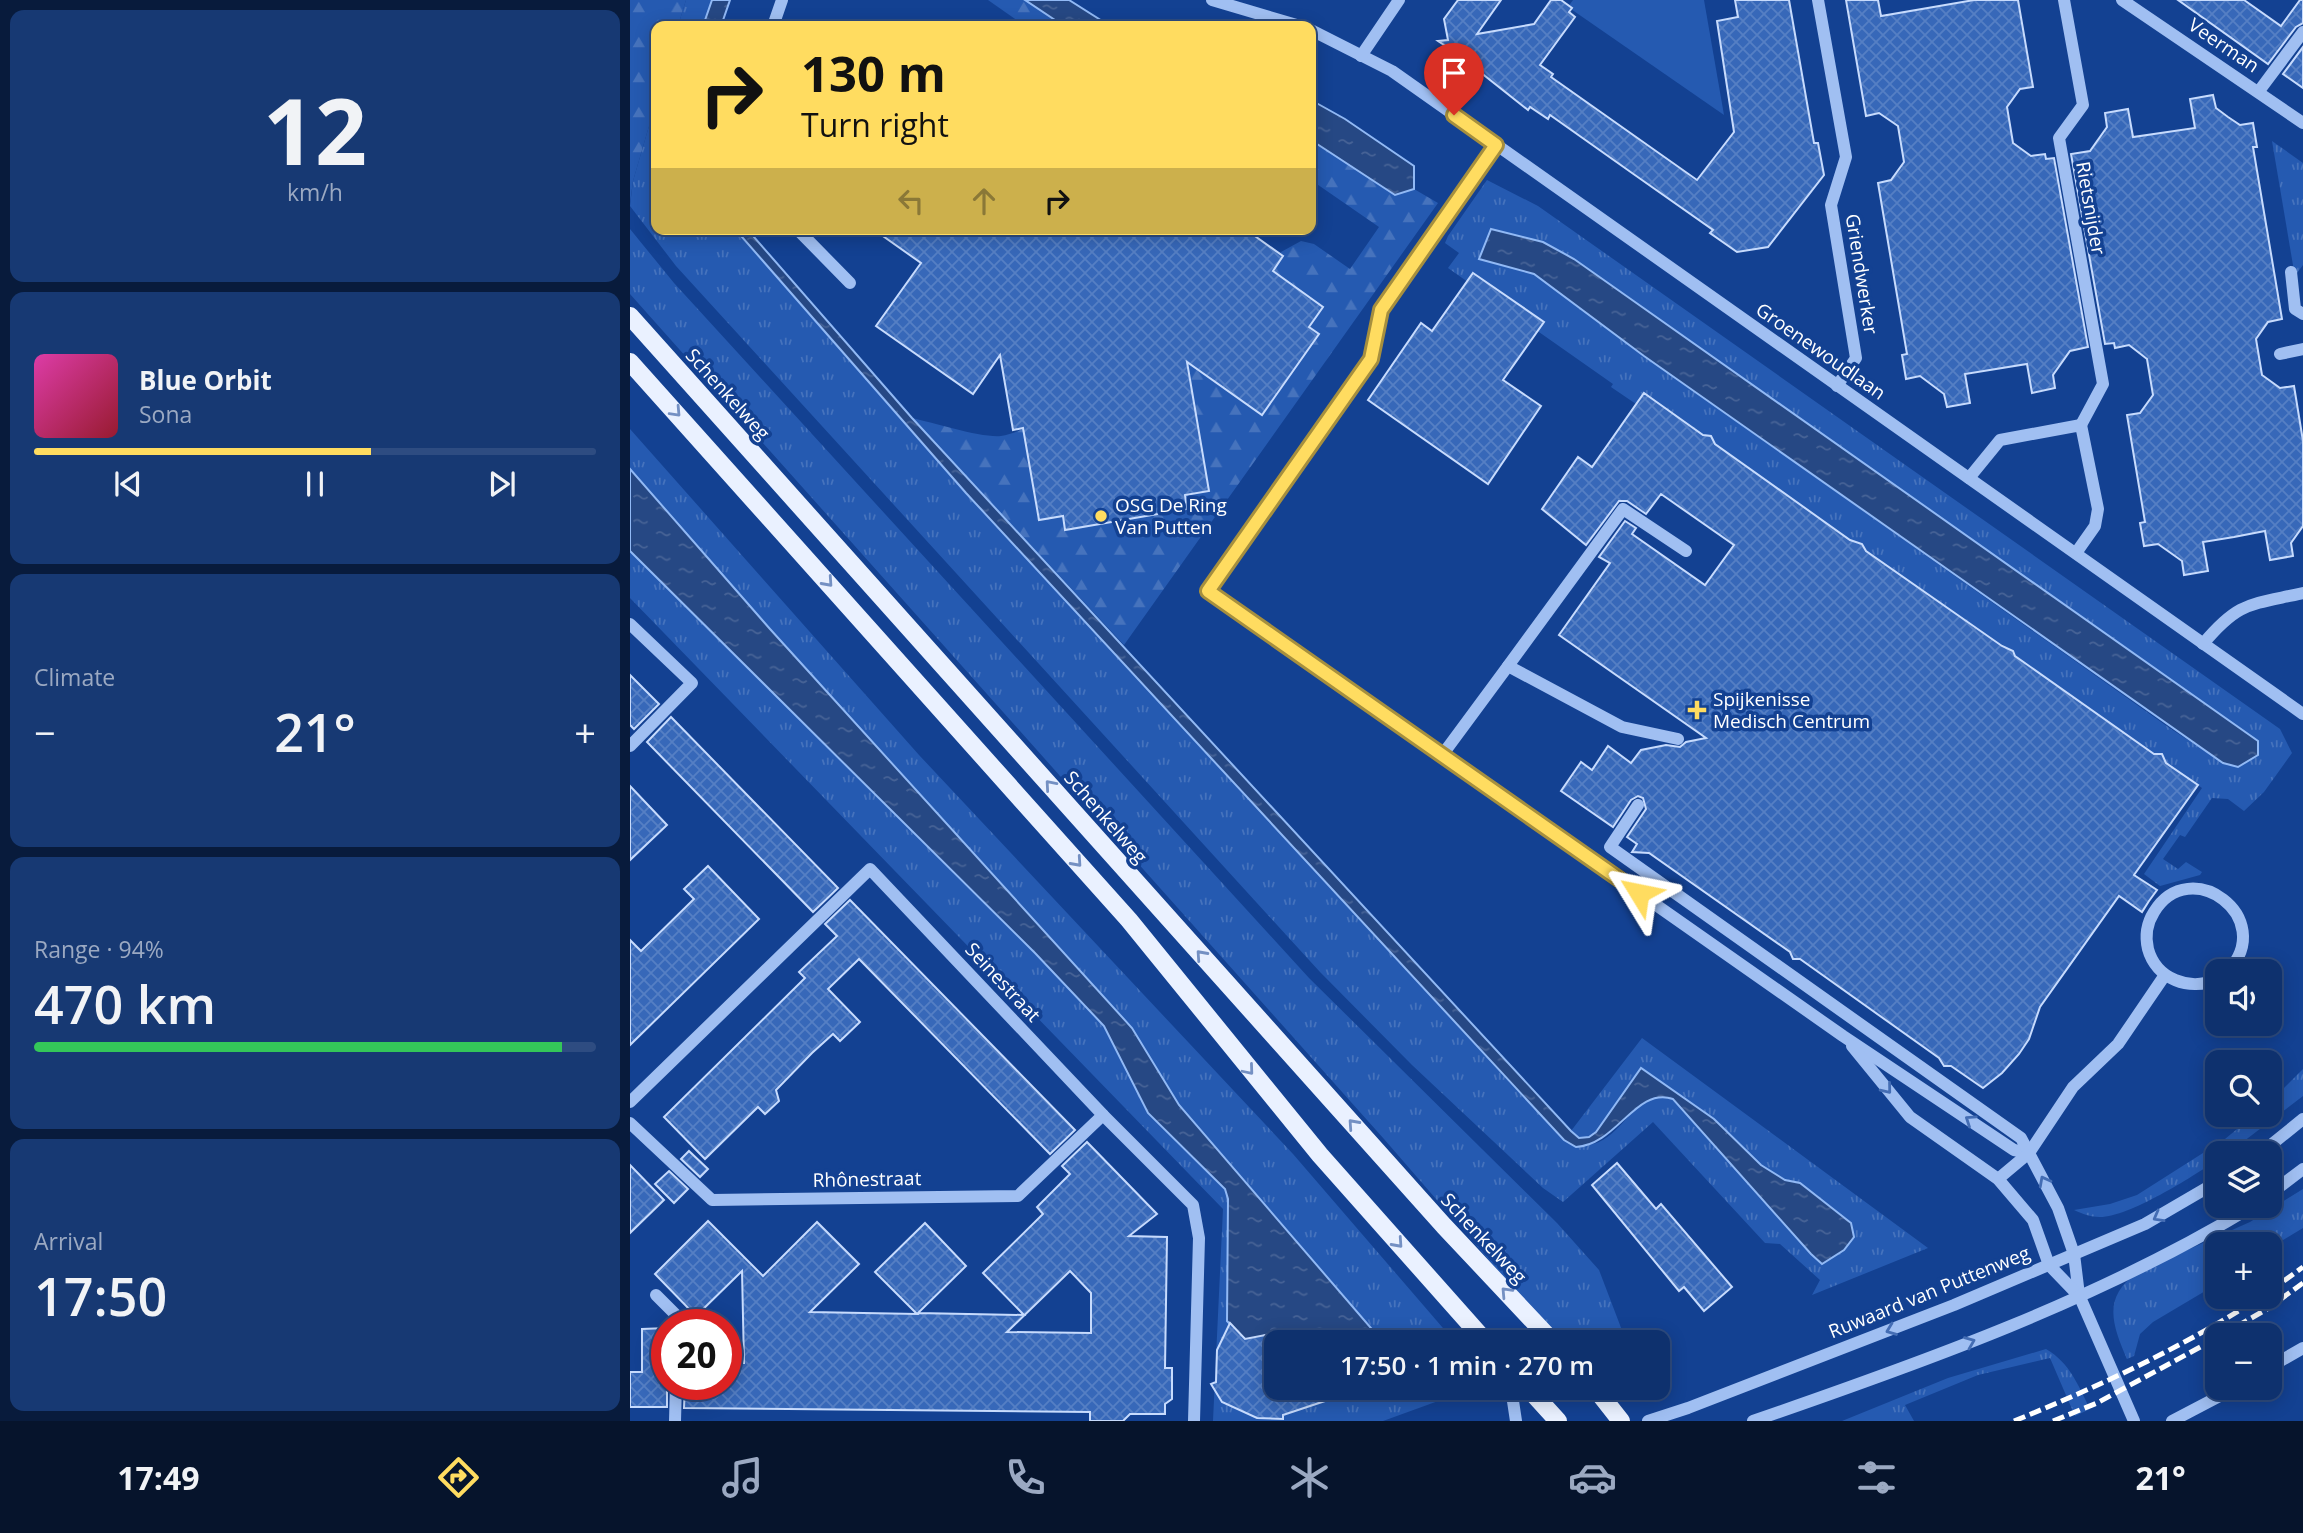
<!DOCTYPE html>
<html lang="en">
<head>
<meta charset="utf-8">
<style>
	body { margin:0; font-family:"Open Sans",sans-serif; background:#173973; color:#f1f3f6; height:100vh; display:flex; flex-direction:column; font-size:26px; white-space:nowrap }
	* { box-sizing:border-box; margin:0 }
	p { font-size:23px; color:#9ba9c2 }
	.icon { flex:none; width:38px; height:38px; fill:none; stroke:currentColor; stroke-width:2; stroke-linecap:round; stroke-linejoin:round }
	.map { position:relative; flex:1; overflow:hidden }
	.side { display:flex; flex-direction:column; gap:10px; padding:10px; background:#081b3c; width:630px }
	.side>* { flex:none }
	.hud { position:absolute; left:21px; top:21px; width:665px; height:214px; border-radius:14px; box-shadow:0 4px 18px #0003,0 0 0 2px #2e4c81; background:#ffdc60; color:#111; overflow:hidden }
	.fabs { position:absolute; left:1575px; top:959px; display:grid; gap:14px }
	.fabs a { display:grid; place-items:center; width:77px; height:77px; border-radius:14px; background:#0e316e; box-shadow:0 4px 18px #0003,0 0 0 2px #2e4c81; font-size:35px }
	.speed { position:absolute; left:21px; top:1309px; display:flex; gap:14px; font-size:35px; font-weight:700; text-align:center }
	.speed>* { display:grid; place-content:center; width:91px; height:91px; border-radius:50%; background:#0e316e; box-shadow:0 4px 18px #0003,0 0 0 2px #2e4c81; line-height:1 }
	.speed .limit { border:10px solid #d22; background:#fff; color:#111 }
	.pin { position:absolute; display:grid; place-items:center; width:60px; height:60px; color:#fff; margin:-72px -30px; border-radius:50% 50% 50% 0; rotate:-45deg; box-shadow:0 0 7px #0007 }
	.pin .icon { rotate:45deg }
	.me { position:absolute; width:77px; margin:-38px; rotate:305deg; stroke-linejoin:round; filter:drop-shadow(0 0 5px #0008) }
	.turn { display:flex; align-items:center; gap:24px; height:147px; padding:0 35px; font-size:32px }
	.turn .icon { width:91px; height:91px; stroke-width:2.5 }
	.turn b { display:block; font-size:49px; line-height:60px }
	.lanes { display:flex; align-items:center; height:66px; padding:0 35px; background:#0003; justify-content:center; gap:35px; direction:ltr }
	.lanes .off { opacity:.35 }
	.big { font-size:52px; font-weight:600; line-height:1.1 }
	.side .card { flex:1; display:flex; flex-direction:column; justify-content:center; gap:10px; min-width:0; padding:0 24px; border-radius:14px; background:#173973 }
	.side .dial { align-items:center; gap:0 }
	.dial b { font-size:91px; line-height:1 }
	.song { display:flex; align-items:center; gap:21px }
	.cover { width:84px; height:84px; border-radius:10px; background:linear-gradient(135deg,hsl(320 70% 55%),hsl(350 70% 35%)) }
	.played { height:7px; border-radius:4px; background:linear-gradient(90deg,#ffdc60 60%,#2e4c81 60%) }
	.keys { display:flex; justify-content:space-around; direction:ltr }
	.heat { display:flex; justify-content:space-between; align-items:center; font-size:38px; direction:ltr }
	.charge { height:10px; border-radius:5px; background:linear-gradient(90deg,#34c759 94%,#2e4c81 0) }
	.trip { position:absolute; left:634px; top:1330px; width:406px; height:70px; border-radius:14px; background:#0e316e; box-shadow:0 4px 18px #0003,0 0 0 2px #2e4c81; font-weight:600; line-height:70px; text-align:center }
	.menu { display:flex; height:112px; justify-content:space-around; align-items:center; background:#06142c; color:#9ba9c2 }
	.menu .icon { width:49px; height:49px }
	.menu .current { color:#ffdc60 }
	.menu b { font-size:32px; color:#f1f3f6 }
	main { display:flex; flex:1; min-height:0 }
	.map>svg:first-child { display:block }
	.grass { fill:url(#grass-tufts); fill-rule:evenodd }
	.forest { fill:url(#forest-firs) }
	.park { fill:#255ab1 }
	.water { fill:url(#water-ripples); stroke:#91b9f5; stroke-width:2 }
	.building { fill:url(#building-cross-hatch); stroke:#c7dbfd; stroke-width:2; fill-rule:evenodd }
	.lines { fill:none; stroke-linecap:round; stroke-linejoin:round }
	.minor { stroke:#a0bff2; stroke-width:12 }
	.major { stroke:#eaf1ff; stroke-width:18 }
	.rail { stroke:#fff; stroke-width:5; stroke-dasharray:12 5; stroke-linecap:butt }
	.oneway { stroke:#7490c3 }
	.oneway2 { stroke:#446db4 }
	.route-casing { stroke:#a68f3e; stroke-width:18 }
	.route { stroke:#ffdc60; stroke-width:12 }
	.poi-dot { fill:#ffdc60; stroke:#134192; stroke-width:2.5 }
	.labels { text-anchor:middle; stroke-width:7; stroke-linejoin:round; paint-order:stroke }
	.street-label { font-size:19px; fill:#fff; stroke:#134192 }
	.poi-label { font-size:19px; fill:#fff; stroke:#134192; text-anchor:start }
</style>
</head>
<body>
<main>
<section class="side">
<div class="card dial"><b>12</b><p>km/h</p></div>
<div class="card">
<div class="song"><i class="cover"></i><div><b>Blue Orbit</b><p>Sona</p></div></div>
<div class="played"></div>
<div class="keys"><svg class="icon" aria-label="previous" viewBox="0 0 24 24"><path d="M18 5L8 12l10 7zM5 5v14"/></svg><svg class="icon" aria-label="pause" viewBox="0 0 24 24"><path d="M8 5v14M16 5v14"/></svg><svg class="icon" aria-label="next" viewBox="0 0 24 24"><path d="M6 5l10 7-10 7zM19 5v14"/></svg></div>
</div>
<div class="card"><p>Climate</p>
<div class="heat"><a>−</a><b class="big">21°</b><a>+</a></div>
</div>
<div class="card"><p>Range · 94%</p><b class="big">470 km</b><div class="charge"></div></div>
<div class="card"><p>Arrival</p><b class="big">17:50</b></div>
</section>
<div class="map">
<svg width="1673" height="1421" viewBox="0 0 1673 1421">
	<defs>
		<pattern id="grass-tufts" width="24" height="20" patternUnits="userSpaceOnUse" patternTransform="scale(1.75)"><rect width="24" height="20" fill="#255ab1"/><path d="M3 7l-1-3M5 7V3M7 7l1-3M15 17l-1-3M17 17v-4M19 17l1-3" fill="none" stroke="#4673bd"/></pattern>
		<pattern id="forest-firs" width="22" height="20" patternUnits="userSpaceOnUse" patternTransform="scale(1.75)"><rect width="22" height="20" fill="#255ab1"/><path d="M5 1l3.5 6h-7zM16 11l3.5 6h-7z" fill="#4673bd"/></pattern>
		<pattern id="water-ripples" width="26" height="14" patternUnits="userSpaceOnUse" patternTransform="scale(1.75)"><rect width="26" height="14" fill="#264884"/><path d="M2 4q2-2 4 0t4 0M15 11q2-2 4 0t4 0" fill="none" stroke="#476396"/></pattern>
		<pattern id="building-cross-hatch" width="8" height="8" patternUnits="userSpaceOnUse" patternTransform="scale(1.75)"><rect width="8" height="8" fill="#3768b9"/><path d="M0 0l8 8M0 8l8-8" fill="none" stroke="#557fc4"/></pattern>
	</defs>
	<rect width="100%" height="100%" fill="#134192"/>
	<g class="grass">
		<polygon points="56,0 82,0 73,26 48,26"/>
		<path d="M26 102V229H105L336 493 934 1140 946 1147C953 1145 963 1145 969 1142 996 1130 1009 1087 1043 1099L1192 1264 1221 1223 1170 1183 1155 1180 1131 1165 1084 1119 1011 1068 966 1132 959 1138H949L941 1131 1012 1038 1298 1248 1182 1295 1190 1280 1150 1244 1135 1243 1023 1122 933 1202 913 1188 782 1065 690 972 46 266 0 206 3 181Z"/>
		<polygon points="1642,141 1673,163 1673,265 1667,273 1664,271"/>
		<path d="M857 180 908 206 1650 729 1662 753 1634 792 1614 811 1598 799 1582 798 1555 837 1550 835 1533 859 1548 869 1556 862 1572 872 1570 875 1530 886 1514 874 1572 788 1535 762 1532 756 1524 754 1385 656 1382 650 1374 648 1234 550 1231 543 1223 542 1084 443 1080 437 1073 435 1014 394 1006 404 981 387 983 384 818 268 829 253 815 243 818 236ZM913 242 944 259 1072 352 1600 767 1541 729 1014 356 904 274 850 259Z"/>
		<polygon points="0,229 44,283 679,978 927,1223 969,1270 993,1333 965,1342 930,1342 754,1139 0,294"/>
		<polygon points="0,429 289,755 663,1154 825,1342 753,1342 549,1105 501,1028 140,629 0,469"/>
		<polygon points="0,551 405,953 474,1026 518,1113 595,1189 598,1199 597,1321 621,1340 642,1334 660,1342 646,1342 646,1388 844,1388 753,1421 583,1421 593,1209 0,598"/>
		<path d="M1673 1069V1096L1605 1148 1598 1153H1587V1160C1562 1177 1499 1217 1470 1217 1460 1217 1453 1214 1444 1210L1480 1204 1507 1195 1595 1139 1624 1115H1640V1102Z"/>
		<path d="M1673 1189V1228L1640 1248V1244H1587V1284L1523 1322 1510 1334 1504 1356 1497 1359C1482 1324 1472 1297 1508 1272L1620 1222Z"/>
		<path d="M1416 1349C1440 1363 1448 1385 1460 1409L1445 1416 1420 1358 1348 1375 1275 1405 1284 1421H1212L1318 1378Z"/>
	</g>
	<g class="forest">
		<polygon points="0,0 56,0 48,26 26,26 26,102 3,181 0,203"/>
		<polygon points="358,0 395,0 434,26 395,26"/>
		<path d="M681 140 765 194 784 189 808 203 494 645 282 418C305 423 351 438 371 436 380 435 390 430 398 427L550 346 588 347 651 252 671 241 684 244 720 269 749 227 681 180Z"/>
	</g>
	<polygon class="park" points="943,0 1074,0 1094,115 938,7"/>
	<g class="water">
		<polygon points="82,0 100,0 91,26 73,26"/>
		<polygon points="395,0 439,0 480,26 434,26"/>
		<polygon points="681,100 715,119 784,166 784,189 765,195 681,140"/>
		<path d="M105 229H117L282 418 941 1131 949 1138 959 1137 966 1132 1011 1068 1084 1119 1131 1165 1155 1180 1170 1183 1221 1223 1224 1237 1214 1250 1192 1264 1181 1254 1043 1099C1006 1086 987 1145 946 1147L934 1140 336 493Z"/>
		<polygon points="861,229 913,242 944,259 1628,741 1628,755 1608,767 1593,763 1014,356 904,274 849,259"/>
		<polygon points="0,469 140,629 502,1028 549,1105 753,1342 660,1342 638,1334 618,1342 597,1321 598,1199 595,1189 518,1113 474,1026 405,953 0,551"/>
	</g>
	<g class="building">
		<polygon points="828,0 871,0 847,34 904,24 921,0 931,0 942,8 939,12 945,17 910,65 923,74 921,77 1067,180 1104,132 1087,21 1108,17 1105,0 1159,0 1184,143 1188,143 1194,175 1138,247 1107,252 1080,233 1083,230 1002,173 920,115 918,119 900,107 898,110 831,57 823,68 820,49 808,41 818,40 814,19"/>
		<polygon points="1216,0 1248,0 1251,16 1344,0 1388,0 1403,87 1390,89 1377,107 1383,143 1401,156 1415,154 1416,159 1424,158 1458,347 1440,351 1423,375 1425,388 1402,393 1397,364 1335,374 1340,403 1317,407 1314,394 1290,376 1276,379 1272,355 1277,354 1248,183 1261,180 1274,162 1268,126 1249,113 1236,116"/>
		<polygon points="1548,0 1614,0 1651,26 1670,0 1673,0 1673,23 1666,27 1638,64"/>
		<polygon points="1673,47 1673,88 1653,74"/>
		<polygon points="1583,95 1586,108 1598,117 1610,125 1623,123 1627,147 1623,147 1652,319 1638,322 1626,339 1632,375 1650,388 1664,386 1673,441 1673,526 1661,543 1663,556 1640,560 1635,531 1604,537 1573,542 1578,571 1554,575 1552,561 1528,544 1514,546 1510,523 1515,522 1497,415 1510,413 1523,395 1517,359 1499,345 1485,348 1484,343 1475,344 1441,154 1460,151 1477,127 1475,113 1498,109 1503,137 1565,128 1560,99"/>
		<polygon points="243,229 615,229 653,256 643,271 693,307 679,327 689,334 632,415 557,362 579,491 555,495 557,509 435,530 433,516 409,520 393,428 383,430 370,355 343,394 246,326 291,263"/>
		<polygon points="843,273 914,322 873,380 911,406 858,484 738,400 791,323 802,331"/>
		<polygon points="1014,393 1073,435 1081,436 1085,444 1220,540 1232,544 1236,551 1372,646 1383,651 1385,656 1524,754 1532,754 1536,763 1568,785 1504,875 1527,890 1519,901 1512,912 1489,896 1410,1007 1399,1039 1389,1054 1372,1073 1353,1088 1321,1066 1314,1066 1309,1058 1170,959 1163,959 1160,952 1019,853 1002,852 1007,844 997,837 1016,809 1013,798 1008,796 1001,800 983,827 931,791 951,762 962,770 978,746 1001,763 1011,750 1036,745 1050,747 1056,742 1076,738 929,635 980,563 969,557 995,521 1006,528 1002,534 1075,585 1104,545 1031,494 1016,514 997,501 989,501 956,545 912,509 948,457 962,467"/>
		<polygon points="0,675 29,704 4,729 0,725"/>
		<polygon points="41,717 208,888 183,912 17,742"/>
		<polygon points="0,786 37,825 0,860"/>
		<polygon points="78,866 129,919 0,1045 0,940 11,951 64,899 54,889"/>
		<polygon points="220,900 445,1130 420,1154 229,959 198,989 230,1022 210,1041 203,1034 182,1053 146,1090 149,1101 135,1114 128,1107 75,1159 34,1117 175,978 169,972 207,936 195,924"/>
		<path d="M457 1142 527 1214 499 1236 537 1237 535 1368H542V1399L535 1404V1414H500L493 1421H460V1412L54 1408 55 1384H96V1373H104V1363H114L112 1271 66 1316 25 1274 78 1221 133 1276 187 1222 229 1264 180 1312 287 1314 245 1272 295 1223 336 1266 288 1313 394 1315 353 1273 413 1214 407 1207 440 1174 432 1166ZM440 1271 461 1293V1333L377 1332Z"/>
		<polygon points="59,1151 78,1169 70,1177 51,1159"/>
		<polygon points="987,1163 1026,1209 1031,1204 1102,1287 1074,1311 1054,1287 1049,1291 962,1185"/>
		<polygon points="0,1165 34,1200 0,1233"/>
		<polygon points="39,1171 58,1189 44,1203 25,1184"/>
		<polygon points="600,1323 615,1339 646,1333 646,1388 721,1388 722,1392 653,1415 653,1419 627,1418 592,1402 581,1384 586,1382 587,1350"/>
		<polygon points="37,1328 37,1407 0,1407 0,1372 12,1372 12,1329"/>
	</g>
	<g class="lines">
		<g class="minor">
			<polyline points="582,0 670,26"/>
			<polyline points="1188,0 1216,157 1201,205 1226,358 1207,386"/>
			<polyline points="1434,0 1453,105 1429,138 1473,384 1451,425"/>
			<polyline points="1492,0 1673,123"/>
			<polyline points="143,26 152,0"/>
			<polyline points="681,30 762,71 1673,714"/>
			<polyline points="731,56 769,0"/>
			<polyline points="1629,91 1673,32"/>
			<polyline points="866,145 751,310 741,359 578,591 1213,1036 1384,1150 1399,1153"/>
			<polyline points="167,229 220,283"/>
			<polyline points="1661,272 1665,309 1673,314"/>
			<polyline points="1650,354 1673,349"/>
			<polyline points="1339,478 1370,440 1451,425 1468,509 1465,526 1446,553"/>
			<polyline points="0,624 62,683 0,746"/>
			<path d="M1573 644C1609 601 1620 605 1673 593"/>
			<polyline points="878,666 993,509 1056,551"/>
			<polyline points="813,754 878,666 992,727 1048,739"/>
			<polyline points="1008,805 980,847 1391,1138 1428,1208 1444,1254 1449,1295 1504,1421"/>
			<path d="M1587 979C1560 992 1526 979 1518 949 1515 936 1517 923 1524 912 1560 853 1648 918 1598 971"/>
			<polyline points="1222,1046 1280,1117 1368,1179 1403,1220 1419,1265 1448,1295"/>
			<polyline points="0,1102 240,869 473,1115 563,1205 569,1238 564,1421"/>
			<polyline points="0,1123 82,1200 388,1196 473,1115"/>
			<polyline points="1631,1153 1673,1119"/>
			<polyline points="1368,1179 1399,1153 1443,1087 1488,1044 1535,975"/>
			<polyline points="1640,1194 1673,1169"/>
			<polyline points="26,1295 48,1317 48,1325"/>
			<polyline points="1640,1367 1673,1348"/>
			<polyline points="881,1388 886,1421"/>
			<polyline points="45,1421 46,1384"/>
			<polyline points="1018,1421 1058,1408 1324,1305 1515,1224 1587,1182"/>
			<path d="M1123 1421C1294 1362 1468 1300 1623 1206"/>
			<polyline points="1542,1421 1605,1388"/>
		</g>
		<g class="major">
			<polyline points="0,316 814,1226 923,1342"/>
			<polyline points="0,362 499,920 690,1155 856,1342"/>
			<polyline points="898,1388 928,1421"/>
			<polyline points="965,1388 991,1421"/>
		</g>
		<g class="rail">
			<polyline points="1640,1291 1673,1267"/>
			<polyline points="1592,1335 1637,1309 1673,1283"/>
			<path d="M1384 1421C1470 1386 1553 1347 1631 1297"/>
			<polyline points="1423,1421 1467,1403 1587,1338"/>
		</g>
	</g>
	<defs><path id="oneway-chevron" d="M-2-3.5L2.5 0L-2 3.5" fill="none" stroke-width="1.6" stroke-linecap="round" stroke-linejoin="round" transform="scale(1.75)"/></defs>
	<g class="oneway">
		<use href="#oneway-chevron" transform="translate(46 412) rotate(47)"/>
		<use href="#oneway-chevron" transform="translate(198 582) rotate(48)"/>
		<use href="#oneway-chevron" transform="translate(420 785) rotate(-131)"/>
		<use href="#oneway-chevron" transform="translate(447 862) rotate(48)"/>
		<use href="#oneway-chevron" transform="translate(571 955) rotate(-132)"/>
		<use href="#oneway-chevron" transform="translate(619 1070) rotate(50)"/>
		<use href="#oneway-chevron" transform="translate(723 1124) rotate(-132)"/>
		<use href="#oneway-chevron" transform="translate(768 1243) rotate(48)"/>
		<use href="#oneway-chevron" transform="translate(876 1292) rotate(-133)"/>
	</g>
	<g class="oneway2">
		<use href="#oneway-chevron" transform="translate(1257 1089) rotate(51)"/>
		<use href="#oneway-chevron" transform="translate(1340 1120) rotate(-146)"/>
		<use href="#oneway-chevron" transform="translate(1414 1181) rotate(-118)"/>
		<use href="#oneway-chevron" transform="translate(1528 1217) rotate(151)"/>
		<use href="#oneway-chevron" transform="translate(1261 1330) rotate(159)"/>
		<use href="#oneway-chevron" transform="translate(1340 1342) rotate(-22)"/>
	</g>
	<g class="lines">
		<defs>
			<polyline id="route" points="824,115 866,145 751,310 741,359 578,591 1009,893"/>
		</defs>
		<use href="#route" class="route-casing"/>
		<use href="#route" class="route"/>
	</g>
	<g class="poi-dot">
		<circle cx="471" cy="516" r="7"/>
		<path d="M1063.5 699.5h7v7h7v7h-7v7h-7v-7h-7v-7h7z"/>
	</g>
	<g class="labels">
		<g class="street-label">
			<text transform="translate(1594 45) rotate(34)" y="7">Veerman</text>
			<text transform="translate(1461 208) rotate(80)" y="7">Rietsnijder</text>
			<text transform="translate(1232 274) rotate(81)" y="7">Griendwerker</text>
			<text transform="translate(1191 351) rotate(35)" y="7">Groenewoudlaan</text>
			<text transform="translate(98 394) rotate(48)" y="7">Schenkelweg</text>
			<text transform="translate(476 817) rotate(49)" y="7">Schenkelweg</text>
			<text transform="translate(373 982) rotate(47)" y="7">Seinestraat</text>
			<text transform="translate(237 1179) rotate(-1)" y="7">Rhônestraat</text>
			<text transform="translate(854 1238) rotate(47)" y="7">Schenkelweg</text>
			<text transform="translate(1299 1292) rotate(-22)" y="7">Ruwaard van Puttenweg</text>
		</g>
		<g class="poi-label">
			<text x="485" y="512">OSG De Ring<tspan x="485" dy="22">Van Putten</tspan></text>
			<text x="1083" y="706">Spijkenisse<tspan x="1083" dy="22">Medisch Centrum</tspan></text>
		</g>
	</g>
</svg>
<div class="fabs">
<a><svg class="icon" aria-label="sound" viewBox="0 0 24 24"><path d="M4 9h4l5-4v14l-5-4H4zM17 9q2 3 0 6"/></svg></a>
<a><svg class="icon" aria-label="search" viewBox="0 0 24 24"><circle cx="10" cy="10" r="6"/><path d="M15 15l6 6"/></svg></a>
<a><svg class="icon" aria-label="layers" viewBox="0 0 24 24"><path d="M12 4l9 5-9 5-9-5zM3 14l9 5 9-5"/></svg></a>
<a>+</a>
<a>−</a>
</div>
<div class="speed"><div class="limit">20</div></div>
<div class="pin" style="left:824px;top:115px;background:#d93025"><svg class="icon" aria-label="arrive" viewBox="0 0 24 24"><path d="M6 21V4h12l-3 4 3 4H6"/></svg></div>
<svg class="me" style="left:1009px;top:893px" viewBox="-20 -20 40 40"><path d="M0-17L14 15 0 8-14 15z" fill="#ffdc60" stroke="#fff" stroke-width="4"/></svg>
<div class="trip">17:50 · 1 min · 270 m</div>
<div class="hud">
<div class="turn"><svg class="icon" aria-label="right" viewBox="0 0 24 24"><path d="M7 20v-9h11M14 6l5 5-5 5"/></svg><div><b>130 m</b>Turn right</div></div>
<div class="lanes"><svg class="icon off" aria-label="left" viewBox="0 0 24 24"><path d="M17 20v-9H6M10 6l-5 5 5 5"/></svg><svg class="icon off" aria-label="ahead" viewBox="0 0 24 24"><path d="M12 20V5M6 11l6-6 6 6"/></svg><svg class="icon" aria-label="right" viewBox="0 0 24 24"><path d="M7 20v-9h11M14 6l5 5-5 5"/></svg></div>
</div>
</div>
</main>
<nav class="menu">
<b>17:49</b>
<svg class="icon current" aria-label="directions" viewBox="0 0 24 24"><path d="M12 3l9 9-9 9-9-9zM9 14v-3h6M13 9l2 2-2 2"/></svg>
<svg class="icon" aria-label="music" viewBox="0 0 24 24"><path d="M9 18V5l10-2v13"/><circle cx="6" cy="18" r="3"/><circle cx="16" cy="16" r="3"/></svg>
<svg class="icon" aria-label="phone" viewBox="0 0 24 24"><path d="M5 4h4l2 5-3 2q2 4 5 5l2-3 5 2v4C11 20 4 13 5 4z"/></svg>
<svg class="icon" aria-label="climate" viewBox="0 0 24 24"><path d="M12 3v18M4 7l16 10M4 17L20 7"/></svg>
<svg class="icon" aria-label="car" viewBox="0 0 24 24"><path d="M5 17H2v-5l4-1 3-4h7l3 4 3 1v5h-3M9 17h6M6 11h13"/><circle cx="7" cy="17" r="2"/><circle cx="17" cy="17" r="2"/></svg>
<svg class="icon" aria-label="filters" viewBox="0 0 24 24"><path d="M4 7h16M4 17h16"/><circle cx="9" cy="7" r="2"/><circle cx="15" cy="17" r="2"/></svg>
<b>21°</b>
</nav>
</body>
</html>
